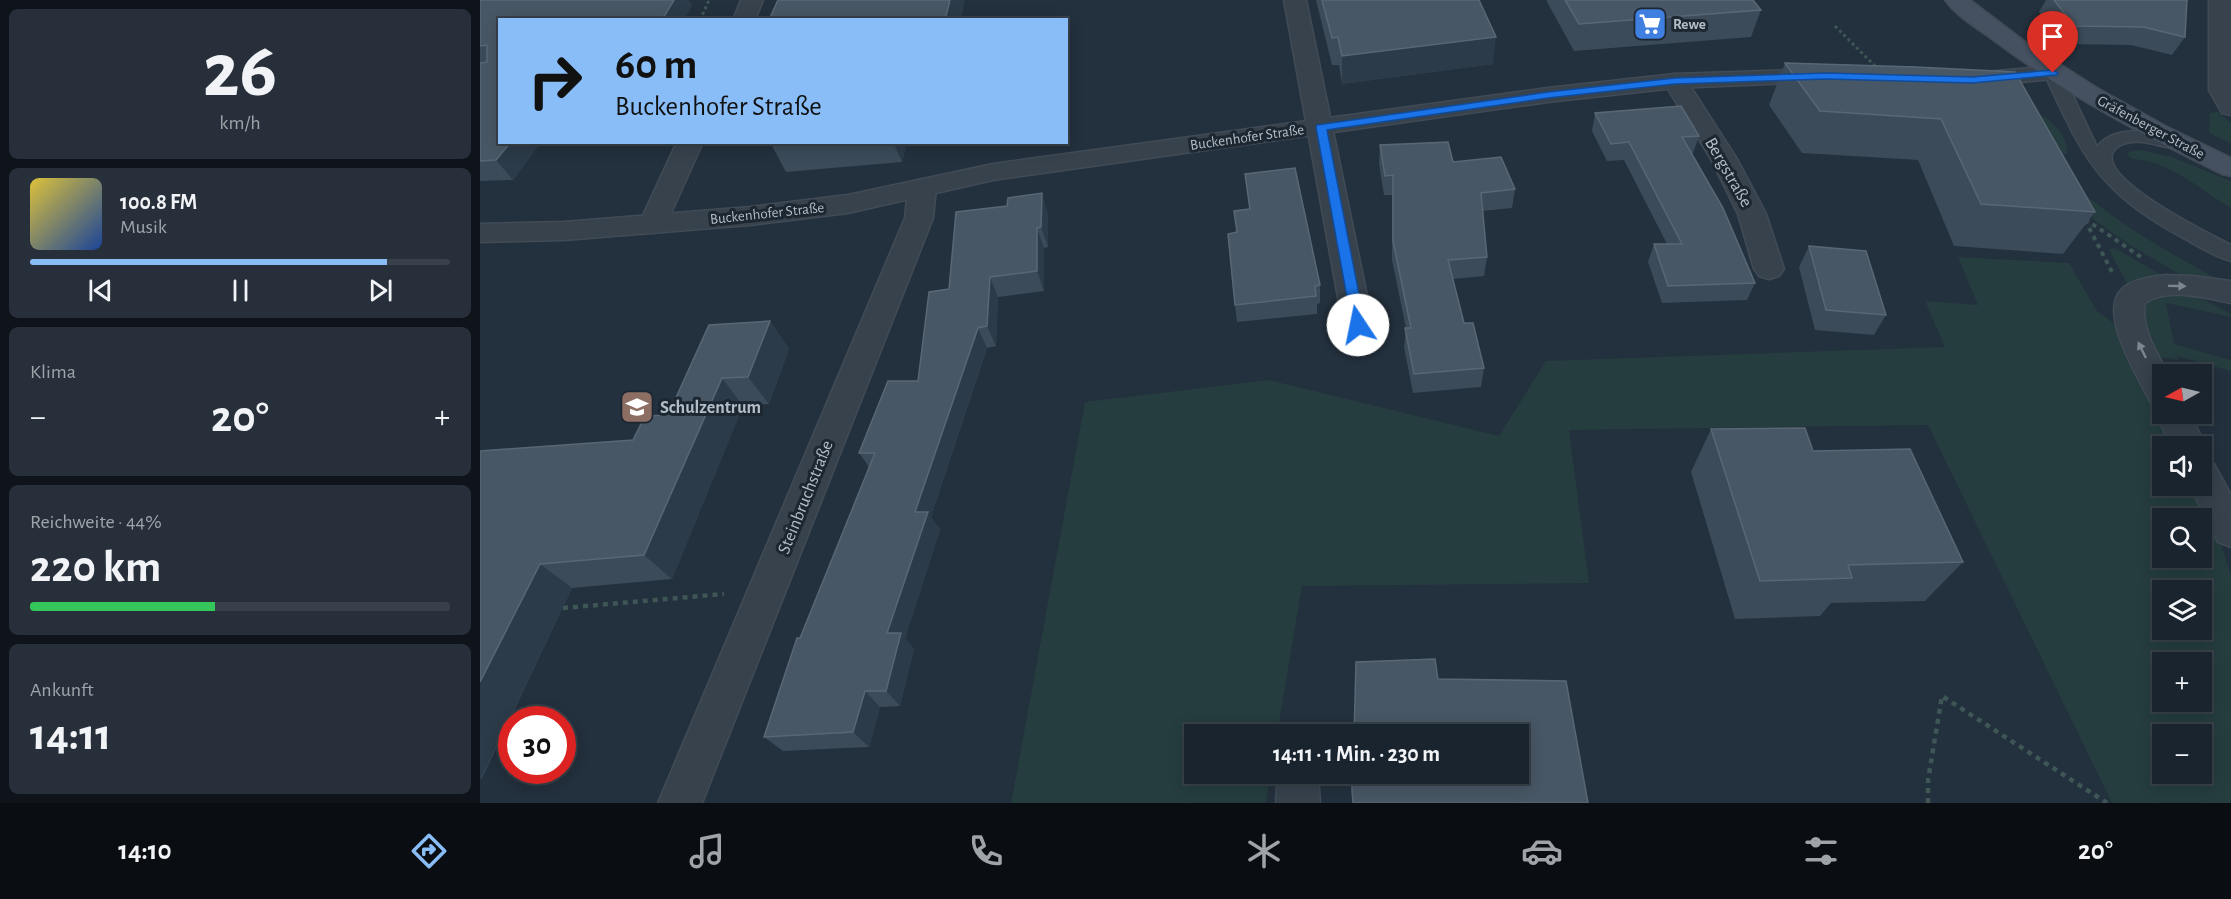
<!DOCTYPE html>
<html lang="de">
<head>
<meta charset="utf-8">
<style>
	body { margin:0; font-family:"Alegreya Sans",sans-serif; background:#27303a; color:#f1f3f6; height:100vh; display:flex; flex-direction:column; font-size:22px; white-space:nowrap }
	* { box-sizing:border-box; margin:0 }
	p { font-size:20px; color:#9fa4aa }
	.icon { flex:none; width:33px; height:33px; fill:none; stroke:currentColor; stroke-width:2; stroke-linecap:round; stroke-linejoin:round }
	.map { position:relative; flex:1; overflow:hidden }
	.details { display:flex; flex-direction:column; gap:9px; padding:9px; background:#0e1419; width:480px }
	.details>* { flex:none }
	.top-card { position:absolute; left:18px; top:18px; width:570px; height:126px; border-radius:0px; box-shadow:0 3px 15px #0003,0 0 0 2px #38414a; background:#88bdf8; color:#111; overflow:hidden }
	.needle { width:39px; rotate:262deg }
	.controls { position:absolute; left:1672px; top:364px; display:grid; gap:12px }
	.controls a { display:grid; place-items:center; width:60px; height:60px; border-radius:0px; background:#1a242e; box-shadow:0 3px 15px #0003,0 0 0 2px #38414a; font-size:30px }
	.speed { position:absolute; left:18px; top:706px; display:flex; gap:12px; font-size:30px; font-weight:700; text-align:center }
	.speed>* { display:grid; place-content:center; width:78px; height:78px; border-radius:50%; background:#1a242e; box-shadow:0 3px 15px #0003,0 0 0 2px #38414a; line-height:1 }
	.speed .limit { border:9px solid #d22; background:#fff; color:#111 }
	.pin { position:absolute; display:grid; place-items:center; width:51px; height:51px; color:#fff; margin:-62px -26px; border-radius:50% 50% 50% 0; rotate:-45deg; box-shadow:0 0 6px #0007 }
	.pin .icon { rotate:45deg }
	.me { position:absolute; width:66px; margin:-33px; rotate:349deg; stroke-linejoin:round; filter:drop-shadow(0 0 4px #0008) }
	.turn { display:flex; align-items:center; gap:21px; height:126px; padding:0 18px; font-size:27px }
	.turn .icon { width:78px; height:78px; stroke-width:2.5 }
	.turn b { display:block; font-size:42px; line-height:51px }
	.big { font-size:45px; font-weight:700; line-height:1.1 }
	.details .widget { flex:1; display:flex; flex-direction:column; justify-content:center; gap:9px; min-width:0; padding:0 21px; border-radius:9px; background:#27303a }
	.details .dial { align-items:center; gap:0 }
	.dial b { font-size:78px; line-height:1 }
	.song { display:flex; align-items:center; gap:18px }
	.cover { width:72px; height:72px; border-radius:9px; background:linear-gradient(135deg,hsl(50 70% 55%),hsl(220 70% 35%)) }
	.played { height:6px; border-radius:3px; background:linear-gradient(90deg,#88bdf8 85%,#38414a 85%) }
	.keys { display:flex; justify-content:space-around; direction:ltr }
	.heat { display:flex; justify-content:space-between; align-items:center; font-size:33px; direction:ltr }
	.charge { height:9px; border-radius:4px; background:linear-gradient(90deg,#34c759 44%,#38414a 0) }
	.trip { position:absolute; left:704px; top:724px; width:345px; height:60px; border-radius:0px; background:#1a242e; box-shadow:0 3px 15px #0003,0 0 0 2px #38414a; font-weight:700; line-height:60px; text-align:center }
	.tab-bar { display:flex; height:96px; justify-content:space-around; align-items:center; background:#0a0e12; color:#9fa4aa }
	.tab-bar .icon { width:42px; height:42px }
	.tab-bar .active { color:#88bdf8 }
	.tab-bar b { font-size:27px; color:#f1f3f6 }
	main { display:flex; flex:1; min-height:0 }
	.map>svg:first-child { display:block }
	.green { fill:#253d3e; fill-rule:evenodd }
	.lines { fill:none; stroke-linecap:round; stroke-linejoin:round }
	.service-casing { stroke:#404b56; stroke-width:3 }
	.minor-casing { stroke:#404b56; stroke-width:3 }
	.tertiary-casing { stroke:#404b56; stroke-width:3 }
	.secondary-casing { stroke:#404b56; stroke-width:3 }
	.path-far2 { stroke:#3e5656; stroke-width:3; stroke-dasharray:3 3; stroke-linecap:butt }
	.path-far1 { stroke:#3e5656; stroke-width:4; stroke-dasharray:4.5 4.5; stroke-linecap:butt }
	.path { stroke:#3e5656; stroke-width:4.5; stroke-dasharray:5 5; stroke-linecap:butt }
	.service { fill:#37424d; fill-rule:evenodd }
	.minor { fill:#37424d; fill-rule:evenodd }
	.tertiary { fill:#37424d; fill-rule:evenodd }
	.secondary { fill:#455160; fill-rule:evenodd }
	.wall { fill:#3b4b59 }
	.shaded-wall { fill:#2c3b49 }
	.building { fill:#485765; stroke:#596775; stroke-width:1.5 }
	.oneway { fill:#7b8691 }
	.route { fill:#1a73e8; stroke:#114b97; stroke-width:1.5 }
	.labels { text-anchor:middle; stroke-width:6; stroke-linejoin:round; paint-order:stroke }
	.far-poi-label { font-size:15px; font-weight:bold; fill:#b3bdc8; stroke:#1c2732; text-anchor:start }
	.far-street-label { font-size:15px; fill:#b3bdc8; stroke:#1c2732 }
	.street-label { font-size:18px; fill:#b3bdc8; stroke:#1c2732 }
	.poi-label { font-size:18px; font-weight:bold; fill:#b3bdc8; stroke:#1c2732; text-anchor:start }
</style>
</head>
<body>
<main>
<section class="details">
<div class="widget dial"><b>26</b><p>km/h</p></div>
<div class="widget">
<div class="song"><i class="cover"></i><div><b>100.8 FM</b><p>Musik</p></div></div>
<div class="played"></div>
<div class="keys"><svg class="icon" aria-label="previous" viewBox="0 0 24 24"><path d="M18 5L8 12l10 7zM5 5v14"/></svg><svg class="icon" aria-label="pause" viewBox="0 0 24 24"><path d="M8 5v14M16 5v14"/></svg><svg class="icon" aria-label="next" viewBox="0 0 24 24"><path d="M6 5l10 7-10 7zM19 5v14"/></svg></div>
</div>
<div class="widget"><p>Klima</p>
<div class="heat"><a>−</a><b class="big">20°</b><a>+</a></div>
</div>
<div class="widget"><p>Reichweite · 44%</p><b class="big">220 km</b><div class="charge"></div></div>
<div class="widget"><p>Ankunft</p><b class="big">14:11</b></div>
</section>
<div class="map">
<svg width="1751" height="803" viewBox="0 0 1751 803">
	<rect width="100%" height="100%" fill="#23303d"/>
	<g class="green">
		<polygon points="1738,112 1751,123 1751,144 1729,133 1730,113"/>
		<path d="M1561 114C1575 124 1589 138 1587 155L1578 153Z"/>
		<path d="M1661 150 1692 157 1751 181V208C1720 190 1689 160 1652 159L1647 154 1648 152Z"/>
		<path d="M1597 187C1641 227 1694 255 1746 284L1706 278 1648 244 1613 219Z"/>
		<polygon points="1634,248 1638,250 1685,277 1664,279 1648,285 1630,252 1629,249"/>
		<path d="M1478 257 1589 263 1617 311 1679 356C1672 338 1662 321 1666 301 1700 286 1722 298 1751 314V317L1686 303 1694 344 1751 360V371L1697 356 1698 360 1680 357 1686 375H1683V414L1710 447H1683V486L1722 485 1751 575V803H1632L1448 425 1089 430 1109 583 822 586 797 735H714V774H791L786 803H531L605 402 789 380 1019 436 1066 361 1465 347 1445 301 1498 305ZM1683 519H1722V558H1683ZM1683 591H1722V630H1683ZM1683 663H1722V702H1683ZM1683 735H1722V774H1683Z"/>
	</g>
	<g class="lines">
		<defs>
			<path id="service" d="M1573 68 1579 69 1582 73 1617 147C1636 122 1681 132 1706 139L1708 143 1706 147C1686 152 1662 135 1641 145 1594 169 1736 237 1751 245V261C1732 256 1715 244 1698 235 1616 189 1602 155 1564 73L1567 69Z"/>
			<g id="minor">
				<polygon points="261,0 283,0 275,20 253,20"/>
				<polygon points="804,0 826,0 893,325 889,333 878,336 867,333 863,325"/>
				<polygon points="1729,0 1751,0 1751,115 1742,113 1729,90"/>
				<polygon points="1195,74 1204,76 1207,81 1257,159 1286,214 1304,269 1299,276 1289,279 1279,276 1274,269 1258,214 1231,159 1183,81 1186,76"/>
				<polygon points="197,142 223,142 183,231 173,233 163,231 159,224"/>
				<polygon points="442,179 452,182 456,188 453,218 222,803 178,803 425,218 428,188 432,182"/>
				<path d="M1685 275 1713 276 1751 281V303C1726 298 1687 287 1665 303 1660 327 1678 355 1689 375H1683V414H1710L1726 447 1722 455V447H1692L1676 414 1681 406 1671 403C1659 379 1618 314 1641 290 1651 279 1671 277 1685 275Z"/>
				<polygon points="1722,460 1734,464 1751,495 1751,547 1738,542 1710,486 1722,486"/>
				<polygon points="798,774 838,774 840,803 796,803"/>
			</g>
			<g id="tertiary">
				<polygon points="1573,66 1581,68 1585,73 1581,78 1494,87 1485,85 1482,80 1485,75 1494,73"/>
				<polygon points="1346,69 1354,71 1358,76 1354,81 1195,88 1068,102 513,180 368,213 270,225 84,240 0,242 0,224 84,222 270,207 368,195 513,164 1068,88 1195,74"/>
			</g>
			<path id="secondary" d="M1465 0H1490L1548 44 1617 88 1687 127 1751 158V176L1742 174C1663 135 1585 94 1515 41 1499 29 1476 16 1465 0Z"/>
		</defs>
		<use href="#service" class="service-casing"/>
		<use href="#minor" class="minor-casing"/>
		<use href="#tertiary" class="tertiary-casing"/>
		<use href="#secondary" class="secondary-casing"/>
		<g class="path-far2">
			<polyline points="220,20 229,0"/>
			<polyline points="1355,26 1397,68"/>
		</g>
		<g class="path-far1">
			<polyline points="1605,219 1661,257"/>
			<polyline points="1605,220 1632,272"/>
		</g>
		<g class="path">
			<polyline points="83,608 244,594"/>
			<polyline points="1448,803 1448,780 1462,696 1627,803"/>
		</g>
		<use href="#service" class="service"/>
		<use href="#minor" class="minor"/>
		<use href="#tertiary" class="tertiary"/>
		<use href="#secondary" class="secondary"/>
	</g>
	<g class="wall">
		<polygon points="0,0 208,0 212,6 20,20 20,142 61,142 33,180 0,181"/>
		<polygon points="836,0 999,0 1013,64 862,84 859,65 852,65"/>
		<polygon points="1066,0 1273,0 1281,10 1271,37 1094,51"/>
		<polygon points="1566,0 1707,0 1705,37 1692,55 1651,45 1583,44 1559,12"/>
		<polygon points="1305,63 1436,67 1615,212 1583,254 1474,246 1438,160 1322,153 1289,105"/>
		<polygon points="1115,113 1219,136 1213,153 1211,154 1275,283 1267,300 1182,303 1168,262 1174,244 1187,244 1144,160 1127,161 1112,131"/>
		<polygon points="290,142 427,142 422,162 306,172"/>
		<polygon points="506,142 529,142 507,145"/>
		<polygon points="900,145 973,162 1035,189 1032,208 1002,211 1007,257 1004,276 973,279 984,323 1004,368 1001,387 933,393 924,347 926,328 912,260 912,195 904,195 899,164"/>
		<polygon points="765,174 840,285 840,303 837,304 837,314 757,322 755,305 757,232 769,209"/>
		<polygon points="568,214 568,247 564,248 564,291 518,297 516,346 507,348 451,517 460,530 425,638 434,649 420,706 400,707 389,747 303,751 284,737 320,638 389,467 379,453 438,381 469,289"/>
		<polygon points="1329,246 1406,315 1394,335 1335,330 1319,267"/>
		<polygon points="290,321 309,349 289,404 263,406 192,579 92,588 1,780 0,451 153,440 188,415"/>
		<polygon points="1231,429 1333,451 1483,562 1445,601 1351,603 1340,616 1255,619 1211,472"/>
	</g>
	<g class="shaded-wall">
		<polygon points="194,0 208,0 212,6 204,20 182,20"/>
		<polygon points="470,0 485,0 481,20 465,20"/>
		<polygon points="1016,37 1013,64 862,84 862,56"/>
		<polygon points="31,142 61,142 33,180 16,160"/>
		<polygon points="413,142 427,142 422,162"/>
		<polygon points="562,193 568,214 568,247 561,227"/>
		<polygon points="557,228 564,248 564,291 557,271"/>
		<polygon points="510,277 518,297 516,346 507,326"/>
		<polygon points="290,321 309,349 289,404 268,377"/>
		<polygon points="498,328 507,348 451,517 460,530 425,638 434,649 420,706 406,691 407,633 435,512"/>
		<polygon points="242,378 263,406 192,579 164,555"/>
		<polygon points="60,564 92,588 0,780 0,682"/>
		<polygon points="385,691 400,707 389,747 373,732"/>
	</g>
	<g class="building">
		<polygon points="0,0 194,0 182,20 20,20 20,142 31,142 16,160 0,161 0,63 7,62 7,45 0,46"/>
		<polygon points="298,0 470,0 465,20 289,20"/>
		<polygon points="842,0 999,0 1016,37 862,56 858,37 852,38"/>
		<polygon points="1085,0 1273,0 1281,10 1099,24"/>
		<polygon points="1574,0 1707,0 1705,37 1663,27 1594,26"/>
		<polygon points="1305,63 1436,67 1535,72 1615,212 1501,204 1461,119 1340,111"/>
		<polygon points="1201,106 1219,136 1202,137 1243,208 1275,283 1188,286 1174,244 1202,244 1149,142 1131,144 1115,113"/>
		<polygon points="968,142 973,162 1021,157 1035,189 1001,193 1007,257 968,260 984,323 993,323 1004,368 934,374 925,328 931,328 913,241 913,175 905,176 900,145"/>
		<polygon points="815,168 840,285 835,286 836,296 755,305 748,234 757,232 754,211 770,209 765,174"/>
		<polygon points="562,193 561,227 557,228 557,271 510,277 507,326 498,328 435,512 448,512 407,633 421,633 406,691 385,691 373,732 284,737 317,638 320,638 395,453 379,453 408,381 438,381 449,292 469,289 476,212 527,206 528,198"/>
		<polygon points="1329,246 1386,251 1406,315 1346,310"/>
		<polygon points="290,321 268,377 242,378 164,555 60,564 0,682 0,451 153,440 165,416 188,415 229,325"/>
		<polygon points="1325,428 1333,451 1430,449 1483,562 1368,565 1372,578 1280,581 1231,429"/>
		<polygon points="955,659 958,679 1086,681 1108,803 873,803 872,791 872,774 1038,774 1038,735 874,735 876,662"/>
	</g>
	<defs><path id="oneway-solid" d="M-6-.8H1V-3.2L6.5 0L1 3.2V.8H-6Z" transform="scale(1.5)"/></defs>
	<g class="oneway">
		<use href="#oneway-solid" transform="translate(1697 286) rotate(1)"/>
		<use href="#oneway-solid" transform="translate(1662 350) rotate(-116)"/>
	</g>
	<polygon class="route" points="1573,70 1578,73 1577,75 1492,83 1347,79 1195,84 1068,98 847,130 885,325 878,330 872,325 836,127 837,125 1068,92 1195,78 1347,73 1492,77"/>
	<defs>
		<symbol id="supermarket-square" viewBox="-11 -11 22 22"><rect x="-9" y="-9" width="18" height="18" rx="4" fill="#3f7fe0" stroke="#1c2732"/><path d="M-6-5.5h2.5l.6 2H6L4.5 2H-2.5L-4.4-4H-6ZM-1.5 3.2a1.3 1.3 0 1 0 .1 0ZM3 3.2a1.3 1.3 0 1 0 .1 0Z" fill="#fff"/></symbol>
		<symbol id="school-square" viewBox="-11 -11 22 22"><rect x="-9" y="-9" width="18" height="18" rx="4" fill="#8d6e63" stroke="#1c2732"/><path d="M0-5L7-2L0 1L-7-2ZM-4 1L0 2.5L4 1V4Q0 6-4 4Z" fill="#fff"/></symbol>
	</defs>
	<g fill-rule="evenodd">
		<use href="#supermarket-square" x="1151" y="5" width="38" height="38"/>
		<use href="#school-square" x="138" y="388" width="38" height="38"/>
	</g>
	<g class="labels">
		<g class="far-poi-label">
			<text x="1193" y="29">Rewe</text>
		</g>
		<g class="far-street-label">
			<text transform="translate(1671 127) rotate(28)" y="5">Gräfenberger Straße</text>
			<text transform="translate(767 137) rotate(-8)" y="5">Buckenhofer Straße</text>
			<text transform="translate(287 213) rotate(-6)" y="5">Buckenhofer Straße</text>
		</g>
		<g class="street-label">
			<text transform="translate(1249 172) rotate(60)" y="6">Bergstraße</text>
			<text transform="translate(325 497) rotate(-68)" y="6">Steinbruchstraße</text>
		</g>
		<g class="poi-label">
			<text x="180" y="413">Schulzentrum</text>
		</g>
	</g>
</svg>
<div class="controls">
<a><svg class="needle" viewBox="-14 -14 28 28"><path d="M0-13l5 13h-10z" fill="#e53935"/><path d="M0 13l5-13h-10z" fill="#9fa4aa"/></svg></a>
<a><svg class="icon" aria-label="sound" viewBox="0 0 24 24"><path d="M4 9h4l5-4v14l-5-4H4zM17 9q2 3 0 6"/></svg></a>
<a><svg class="icon" aria-label="search" viewBox="0 0 24 24"><circle cx="10" cy="10" r="6"/><path d="M15 15l6 6"/></svg></a>
<a><svg class="icon" aria-label="layers" viewBox="0 0 24 24"><path d="M12 4l9 5-9 5-9-5zM3 14l9 5 9-5"/></svg></a>
<a>+</a>
<a>−</a>
</div>
<div class="speed"><div class="limit">30</div></div>
<div class="pin" style="left:1573px;top:73px;background:#d93025"><svg class="icon" aria-label="arrive" viewBox="0 0 24 24"><path d="M6 21V4h12l-3 4 3 4H6"/></svg></div>
<svg class="me" style="left:878px;top:325px" viewBox="-20 -20 40 40"><circle r="19" fill="#fff"/><path d="M0-13L10 11 0 6-10 11z" fill="#1a73e8"/></svg>
<div class="trip">14:11 · 1 Min. · 230 m</div>
<div class="top-card">
<div class="turn"><svg class="icon" aria-label="right" viewBox="0 0 24 24"><path d="M7 20v-9h11M14 6l5 5-5 5"/></svg><div><b>60 m</b>Buckenhofer Straße</div></div>
</div>
</div>
</main>
<nav class="tab-bar">
<b>14:10</b>
<svg class="icon active" aria-label="directions" viewBox="0 0 24 24"><path d="M12 3l9 9-9 9-9-9zM9 14v-3h6M13 9l2 2-2 2"/></svg>
<svg class="icon" aria-label="music" viewBox="0 0 24 24"><path d="M9 18V5l10-2v13"/><circle cx="6" cy="18" r="3"/><circle cx="16" cy="16" r="3"/></svg>
<svg class="icon" aria-label="phone" viewBox="0 0 24 24"><path d="M5 4h4l2 5-3 2q2 4 5 5l2-3 5 2v4C11 20 4 13 5 4z"/></svg>
<svg class="icon" aria-label="climate" viewBox="0 0 24 24"><path d="M12 3v18M4 7l16 10M4 17L20 7"/></svg>
<svg class="icon" aria-label="car" viewBox="0 0 24 24"><path d="M5 17H2v-5l4-1 3-4h7l3 4 3 1v5h-3M9 17h6M6 11h13"/><circle cx="7" cy="17" r="2"/><circle cx="17" cy="17" r="2"/></svg>
<svg class="icon" aria-label="filters" viewBox="0 0 24 24"><path d="M4 7h16M4 17h16"/><circle cx="9" cy="7" r="2"/><circle cx="15" cy="17" r="2"/></svg>
<b>20°</b>
</nav>
</body>
</html>
